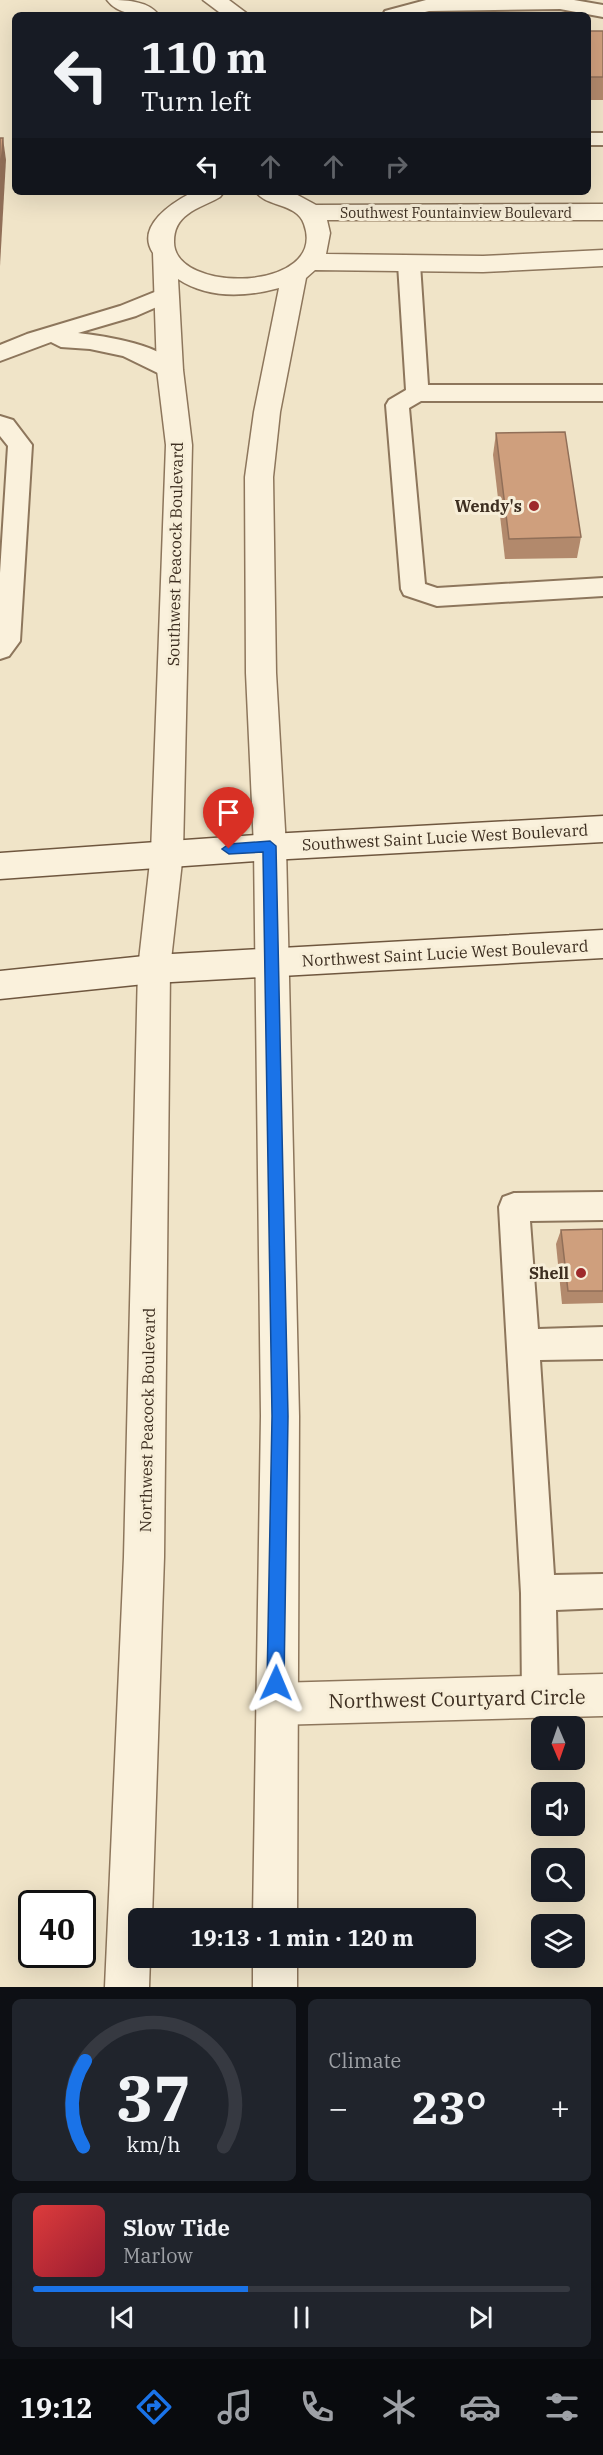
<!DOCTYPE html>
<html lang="en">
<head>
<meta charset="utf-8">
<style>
	body { margin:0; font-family:"IBM Plex Serif",serif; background:#20242c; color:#f1f3f6; height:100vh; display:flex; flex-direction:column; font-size:22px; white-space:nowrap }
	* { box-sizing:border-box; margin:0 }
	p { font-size:20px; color:#9ea1a6 }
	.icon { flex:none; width:33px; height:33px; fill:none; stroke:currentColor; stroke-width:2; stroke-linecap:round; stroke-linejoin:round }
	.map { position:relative; height:1987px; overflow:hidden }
	.drawer { display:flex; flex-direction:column; gap:12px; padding:12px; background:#0d0f14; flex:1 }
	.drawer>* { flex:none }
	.guide { position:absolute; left:12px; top:12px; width:579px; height:183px; border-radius:9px; box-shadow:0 6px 24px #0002; background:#171b24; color:#f1f3f6; overflow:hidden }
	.needle { width:39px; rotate:178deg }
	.fabs { position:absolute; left:531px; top:1716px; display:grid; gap:12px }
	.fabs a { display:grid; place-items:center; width:54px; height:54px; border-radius:9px; background:#171b24; box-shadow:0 6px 24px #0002; font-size:30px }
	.speed { position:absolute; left:18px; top:1890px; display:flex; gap:12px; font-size:30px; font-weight:700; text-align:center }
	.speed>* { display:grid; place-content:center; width:78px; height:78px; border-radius:50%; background:#171b24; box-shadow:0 6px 24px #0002; line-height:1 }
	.speed .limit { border:3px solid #111; border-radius:9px; background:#fff; color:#111 }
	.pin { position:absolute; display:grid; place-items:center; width:51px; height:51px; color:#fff; margin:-62px -26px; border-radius:50% 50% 50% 0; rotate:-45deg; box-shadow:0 0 6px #0007 }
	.pin .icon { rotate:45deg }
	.me { position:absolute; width:66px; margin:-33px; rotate:1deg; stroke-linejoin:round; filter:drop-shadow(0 0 4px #0008) }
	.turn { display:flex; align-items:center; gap:21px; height:126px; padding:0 30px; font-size:27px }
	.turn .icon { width:78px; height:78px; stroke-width:2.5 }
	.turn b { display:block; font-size:42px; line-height:51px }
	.lanes { display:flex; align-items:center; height:57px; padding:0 30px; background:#0003; justify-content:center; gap:30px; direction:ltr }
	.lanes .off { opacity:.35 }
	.big { font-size:45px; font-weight:700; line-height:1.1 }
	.drawer .tile { flex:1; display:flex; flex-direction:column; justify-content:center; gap:9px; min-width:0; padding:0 21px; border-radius:9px; background:#20242c }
	.drawer .dial { align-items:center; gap:0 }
	.dial svg { height:156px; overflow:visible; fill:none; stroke:#363941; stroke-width:7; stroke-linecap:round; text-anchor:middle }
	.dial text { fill:#f1f3f6; stroke:none }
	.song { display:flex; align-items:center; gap:18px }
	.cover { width:72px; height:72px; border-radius:9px; background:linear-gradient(135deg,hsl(0 70% 55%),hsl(350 70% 35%)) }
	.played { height:6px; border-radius:3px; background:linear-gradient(90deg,#1a73e8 40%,#363941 40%) }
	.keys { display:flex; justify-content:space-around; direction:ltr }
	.heat { display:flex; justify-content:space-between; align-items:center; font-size:33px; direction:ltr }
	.drawer .tiles { flex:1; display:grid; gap:12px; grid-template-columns:1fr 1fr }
	.tile:last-child { grid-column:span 2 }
	.trip { position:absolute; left:128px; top:1908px; width:348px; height:60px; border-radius:9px; background:#171b24; box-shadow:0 6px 24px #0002; font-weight:700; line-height:60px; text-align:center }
	.tab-bar { display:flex; height:96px; justify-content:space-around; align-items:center; background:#090b0e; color:#9ea1a6 }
	.tab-bar .icon { width:42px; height:42px }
	.tab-bar .selected { color:#1a73e8 }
	.tab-bar b { font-size:27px; color:#f1f3f6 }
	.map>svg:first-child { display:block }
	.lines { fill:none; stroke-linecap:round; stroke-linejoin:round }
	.service-casing { stroke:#8d765c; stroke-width:4 }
	.minor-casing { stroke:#8d765c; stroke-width:3 }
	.tertiary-casing { stroke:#8d765c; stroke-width:3 }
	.secondary-casing { stroke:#6f573f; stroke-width:3 }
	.service { fill:#faf1dc; fill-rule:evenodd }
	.minor { fill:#faf1dc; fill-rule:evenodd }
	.tertiary { fill:#faf1dc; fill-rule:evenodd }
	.secondary { fill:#faf1dc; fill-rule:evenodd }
	.wall { fill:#b2896c }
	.shaded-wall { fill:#916f58 }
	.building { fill:#cf9f7d; stroke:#916f58; stroke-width:1.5 }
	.route { fill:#1a73e8; stroke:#114b97; stroke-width:1.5 }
	.poi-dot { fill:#9e2a2b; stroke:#f7eed8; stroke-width:2 }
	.labels { text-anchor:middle; stroke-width:6; stroke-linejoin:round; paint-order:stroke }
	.far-street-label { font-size:14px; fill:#3d2e20; stroke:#f7eed8 }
	.poi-label { font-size:16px; font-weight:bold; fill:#3d2e20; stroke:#f7eed8; text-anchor:end }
	.street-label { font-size:16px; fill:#3d2e20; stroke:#f7eed8 }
	.near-street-label { font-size:20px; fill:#3d2e20; stroke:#f7eed8 }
</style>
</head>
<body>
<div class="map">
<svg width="603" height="1987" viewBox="0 0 603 1987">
	<rect width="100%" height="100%" fill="#f0e4c8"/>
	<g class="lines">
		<defs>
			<g id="service">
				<polygon points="426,0 574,0 603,5 603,17 560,9 429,11 413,15 383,15 385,11"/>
				<rect x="588" y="133" width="15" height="12"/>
				<polygon points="409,257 416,259 420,264 428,385 603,385 603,401 421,401 409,408 425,584 437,588 603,578 603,596 437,606 404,595 401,589 386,405 389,400 406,390 398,264 402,259"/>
				<path d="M167 287 175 289 178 294 175 299 136 316 78 333C105 336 166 345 181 370L178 375 170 378 162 375 123 356 90 349 61 347 51 342 0 361V345L27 334 120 306Z"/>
				<polygon points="0,416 13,420 32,445 20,641 9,656 0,659 0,573 8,446 0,436"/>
				<polygon points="603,1192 603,1220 530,1221 538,1329 603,1327 603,1359 540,1360 554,1575 603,1574 603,1608 556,1610 558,1696 553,1709 540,1714 527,1709 522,1696 521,1593 499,1207 503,1197 514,1193"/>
			</g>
			<g id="minor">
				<path d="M107 0C125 0 147 0 159 15 141 15 119 16 107 0Z"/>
				<polygon points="203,0 229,0 249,15 223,15"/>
				<path d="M193 192H224L220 197C210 203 197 207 188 214 178 221 174 230 174 241 172 295 329 292 304 224 297 203 266 207 256 192H292L316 205 603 204V220H327L330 233 326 254 483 256 603 250V266L483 272 315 270 306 278 280 412 273 477 276 673 286 847 281 856 270 860 259 856 254 847 246 673 245 477 254 412 279 288C246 297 208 299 178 279L183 370 192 445 183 853 178 862 167 866 156 862 151 853 166 445 157 370 153 253C135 226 173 202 193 192Z"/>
				<polygon points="603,1674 603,1716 275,1725 260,1719 254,1704 260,1689 275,1683"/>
			</g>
			<g id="tertiary">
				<polygon points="270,834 281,838 286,847 299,1416 297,1918 253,1918 261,1416 254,847 259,838"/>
				<polygon points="167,840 178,844 183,853 170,969 164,1557 152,1918 138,1918 138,1958 150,1958 149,1987 105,1987 124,1557 138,969 151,853 156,844"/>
				<rect x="253" y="1958" width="44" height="29"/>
			</g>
			<g id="secondary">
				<polygon points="603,816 603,842 270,860 0,879 0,853 270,834"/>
				<polygon points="603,930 603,958 154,983 0,999 0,971 154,955"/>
			</g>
		</defs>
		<use href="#service" class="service-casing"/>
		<use href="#minor" class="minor-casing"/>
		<use href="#tertiary" class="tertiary-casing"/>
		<use href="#secondary" class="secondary-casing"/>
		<use href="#service" class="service"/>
		<use href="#minor" class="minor"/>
		<use href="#tertiary" class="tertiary"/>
		<use href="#secondary" class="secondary"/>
	</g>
	<g class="wall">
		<rect x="588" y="31" width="15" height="69"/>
		<polygon points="496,433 581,537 577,558 505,559 493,455"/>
		<polygon points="603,1229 603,1303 562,1304 556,1244 561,1230"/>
	</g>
	<polygon class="shaded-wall" points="3,138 6,160 0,266 0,180"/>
	<g class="building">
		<rect x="588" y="31" width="15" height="46"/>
		<polygon points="0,138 3,138 0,180"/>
		<polygon points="565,432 581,537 509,539 496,433"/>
		<polygon points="603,1229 603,1291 568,1291 561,1230"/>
	</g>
	<polygon class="route" points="270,841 276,846 288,1416 284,1683 282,1689 276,1691 270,1689 267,1683 272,1416 263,852 229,854 222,849 229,844"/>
	<g class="poi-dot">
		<circle cx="534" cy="506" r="6"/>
		<circle cx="581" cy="1273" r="6"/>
	</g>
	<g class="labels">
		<g class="far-street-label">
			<text x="456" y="218">Southwest Fountainview Boulevard</text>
		</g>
		<g class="poi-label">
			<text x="522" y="512">Wendy's</text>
			<text x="569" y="1279">Shell</text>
		</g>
		<g class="street-label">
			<text transform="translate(175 554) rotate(-89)" y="6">Southwest Peacock Boulevard</text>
			<text transform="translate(445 837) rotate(-3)" y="6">Southwest Saint Lucie West Boulevard</text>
			<text transform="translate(445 953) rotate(-3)" y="6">Northwest Saint Lucie West Boulevard</text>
			<text transform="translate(147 1420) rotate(-89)" y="6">Northwest Peacock Boulevard</text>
		</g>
		<g class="near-street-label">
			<text transform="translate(457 1699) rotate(-1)" y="7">Northwest Courtyard Circle</text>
		</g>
	</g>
</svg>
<div class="fabs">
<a><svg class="needle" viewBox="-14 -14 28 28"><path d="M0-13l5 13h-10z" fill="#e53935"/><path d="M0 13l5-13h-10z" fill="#9ea1a6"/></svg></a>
<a><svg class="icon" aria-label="sound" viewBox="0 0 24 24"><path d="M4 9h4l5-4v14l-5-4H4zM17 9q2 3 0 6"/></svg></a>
<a><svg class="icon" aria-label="search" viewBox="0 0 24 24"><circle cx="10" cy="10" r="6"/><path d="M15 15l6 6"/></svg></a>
<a><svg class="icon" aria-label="layers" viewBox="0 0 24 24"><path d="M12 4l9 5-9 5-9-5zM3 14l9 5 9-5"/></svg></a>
</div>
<div class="speed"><div class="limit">40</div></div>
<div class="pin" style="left:229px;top:849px;background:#d93025"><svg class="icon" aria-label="arrive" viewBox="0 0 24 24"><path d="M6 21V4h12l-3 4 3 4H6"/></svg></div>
<svg class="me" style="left:276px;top:1683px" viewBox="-20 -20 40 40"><path d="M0-17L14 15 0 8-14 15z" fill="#1a73e8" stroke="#fff" stroke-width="4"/></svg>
<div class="trip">19:13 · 1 min · 120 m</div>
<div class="guide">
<div class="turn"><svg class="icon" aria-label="left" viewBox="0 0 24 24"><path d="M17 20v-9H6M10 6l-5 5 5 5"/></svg><div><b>110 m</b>Turn left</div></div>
<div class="lanes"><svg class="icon" aria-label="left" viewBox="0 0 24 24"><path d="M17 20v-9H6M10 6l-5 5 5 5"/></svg><svg class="icon off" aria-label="ahead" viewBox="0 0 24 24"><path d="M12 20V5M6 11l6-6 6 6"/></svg><svg class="icon off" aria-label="ahead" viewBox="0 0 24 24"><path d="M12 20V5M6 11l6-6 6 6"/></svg><svg class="icon off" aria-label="right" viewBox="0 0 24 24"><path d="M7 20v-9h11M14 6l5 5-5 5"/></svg></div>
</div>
</div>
<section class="drawer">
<div class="tiles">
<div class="tile dial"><svg viewBox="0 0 100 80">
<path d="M14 69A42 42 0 1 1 86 69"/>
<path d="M14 69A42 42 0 0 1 15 25" stroke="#1a73e8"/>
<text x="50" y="56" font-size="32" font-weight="700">37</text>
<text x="50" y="72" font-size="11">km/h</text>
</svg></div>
<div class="tile"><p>Climate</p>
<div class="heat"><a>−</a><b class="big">23°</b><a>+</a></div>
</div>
<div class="tile">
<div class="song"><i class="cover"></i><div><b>Slow Tide</b><p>Marlow</p></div></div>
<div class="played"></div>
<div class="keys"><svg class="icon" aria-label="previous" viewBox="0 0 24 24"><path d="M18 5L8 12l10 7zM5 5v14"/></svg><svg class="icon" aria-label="pause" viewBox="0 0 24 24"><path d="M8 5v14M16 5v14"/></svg><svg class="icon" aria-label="next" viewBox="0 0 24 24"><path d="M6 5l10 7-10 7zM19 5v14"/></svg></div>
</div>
</div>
</section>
<nav class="tab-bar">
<b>19:12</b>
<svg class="icon selected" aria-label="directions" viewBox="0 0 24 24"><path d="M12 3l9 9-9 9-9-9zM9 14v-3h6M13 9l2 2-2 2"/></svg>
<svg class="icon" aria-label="music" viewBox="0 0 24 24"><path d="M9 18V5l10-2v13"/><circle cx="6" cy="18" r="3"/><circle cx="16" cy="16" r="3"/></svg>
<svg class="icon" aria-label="phone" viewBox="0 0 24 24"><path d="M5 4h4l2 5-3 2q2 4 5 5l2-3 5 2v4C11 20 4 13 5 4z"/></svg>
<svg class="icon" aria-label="climate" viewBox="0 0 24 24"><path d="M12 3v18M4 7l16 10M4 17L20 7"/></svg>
<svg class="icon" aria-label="car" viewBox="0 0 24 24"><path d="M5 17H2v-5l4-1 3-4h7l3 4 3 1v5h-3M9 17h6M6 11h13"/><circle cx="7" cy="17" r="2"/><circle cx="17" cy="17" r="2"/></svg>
<svg class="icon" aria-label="filters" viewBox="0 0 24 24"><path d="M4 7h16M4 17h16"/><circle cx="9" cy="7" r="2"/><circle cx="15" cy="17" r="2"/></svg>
</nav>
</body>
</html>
